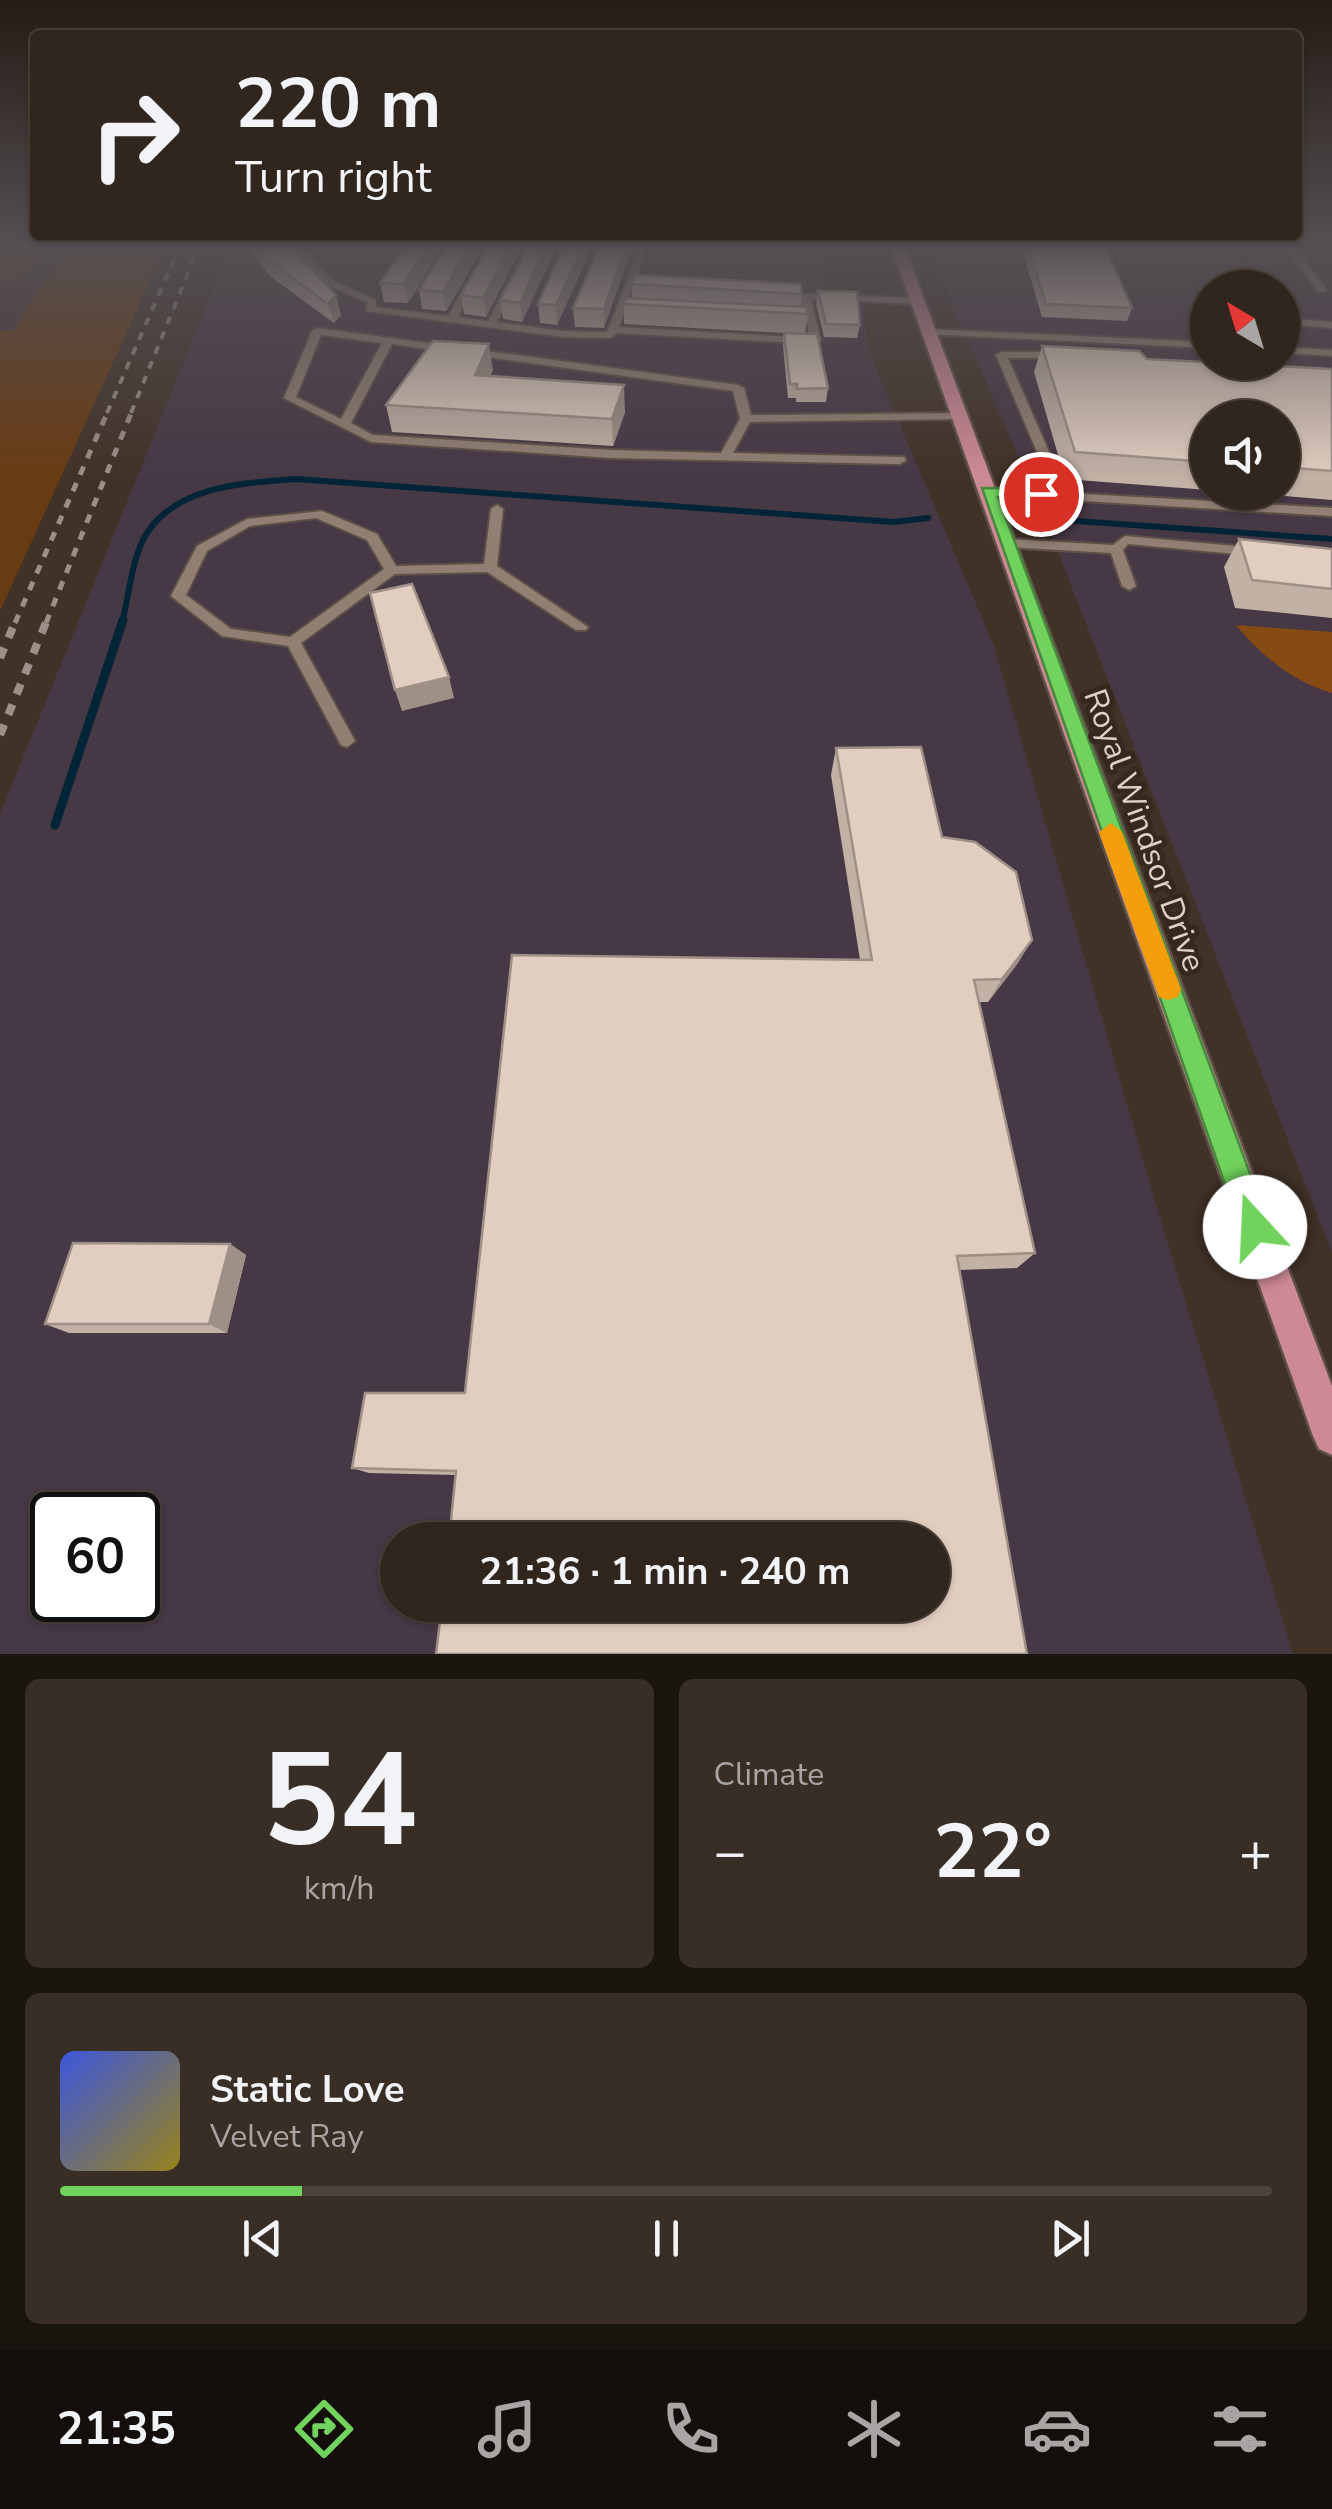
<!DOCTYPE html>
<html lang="en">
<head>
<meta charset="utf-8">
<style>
	body { margin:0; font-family:"Nunito Sans",sans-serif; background:#392e26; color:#f1f3f6; height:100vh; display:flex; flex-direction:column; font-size:38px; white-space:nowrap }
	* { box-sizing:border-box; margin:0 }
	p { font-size:32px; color:#a8a5a4 }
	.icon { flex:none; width:55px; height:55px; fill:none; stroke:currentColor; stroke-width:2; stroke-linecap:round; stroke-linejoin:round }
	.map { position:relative; height:1654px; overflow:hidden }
	.side { display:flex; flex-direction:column; gap:25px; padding:25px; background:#1b1510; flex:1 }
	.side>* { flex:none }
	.hud { position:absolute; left:30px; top:30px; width:1272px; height:210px; border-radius:10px; box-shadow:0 2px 8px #0004,0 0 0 2px #4c433b; background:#31261d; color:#f1f3f6; overflow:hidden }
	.needle { width:65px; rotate:322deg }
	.tools { position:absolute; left:1190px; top:270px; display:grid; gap:20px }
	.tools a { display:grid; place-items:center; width:110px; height:110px; border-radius:50%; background:#31261d; box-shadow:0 2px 8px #0004,0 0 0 2px #4c433b; font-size:50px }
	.speed { position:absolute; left:30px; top:1492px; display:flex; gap:20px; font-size:50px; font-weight:700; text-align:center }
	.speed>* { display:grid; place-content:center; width:130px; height:130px; border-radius:50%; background:#31261d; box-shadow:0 2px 8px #0004,0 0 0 2px #4c433b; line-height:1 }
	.speed .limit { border:5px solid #111; border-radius:15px; background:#fff; color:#111 }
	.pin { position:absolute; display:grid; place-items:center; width:85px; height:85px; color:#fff; margin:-42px; border:5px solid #fff; border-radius:50%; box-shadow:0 2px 10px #0007 }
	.me { position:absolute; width:110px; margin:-55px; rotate:340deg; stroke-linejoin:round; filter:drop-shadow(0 0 8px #0008) }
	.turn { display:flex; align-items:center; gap:35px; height:210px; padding:0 40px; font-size:45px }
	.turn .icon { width:130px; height:130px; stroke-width:2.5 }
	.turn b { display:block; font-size:70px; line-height:85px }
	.big { font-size:75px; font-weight:700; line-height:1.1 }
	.side .card { flex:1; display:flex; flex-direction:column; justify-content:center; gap:15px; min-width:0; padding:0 35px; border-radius:15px; background:#392e26 }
	.side .dial { align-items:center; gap:0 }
	.dial b { font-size:130px; line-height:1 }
	.song { display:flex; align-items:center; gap:30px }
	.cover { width:120px; height:120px; border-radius:15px; background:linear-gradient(135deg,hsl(230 70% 55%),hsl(50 70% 35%)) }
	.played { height:10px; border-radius:5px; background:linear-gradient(90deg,#71d35e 20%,#4c433b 20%) }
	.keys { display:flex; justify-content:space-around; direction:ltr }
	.heat { display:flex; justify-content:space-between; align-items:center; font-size:55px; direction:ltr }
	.side .tiles { flex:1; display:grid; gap:25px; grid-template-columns:1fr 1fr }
	.card:last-child { grid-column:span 2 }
	.trip { position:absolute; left:380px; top:1522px; width:570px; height:100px; border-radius:50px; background:#31261d; box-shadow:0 2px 8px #0004,0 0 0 2px #4c433b; font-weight:700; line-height:100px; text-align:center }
	.dock { display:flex; height:160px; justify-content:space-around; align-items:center; background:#140f0c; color:#a8a5a4 }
	.dock .icon { width:70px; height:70px }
	.dock .active { color:#71d35e }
	.dock b { font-size:45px; color:#f1f3f6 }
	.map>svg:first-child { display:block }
	.industrial { fill:#463845; fill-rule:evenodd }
	.education { fill:#4c3736 }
	.green { fill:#693b12 }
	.forest { fill:#864b13 }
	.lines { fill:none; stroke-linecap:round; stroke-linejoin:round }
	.stream-far1 { stroke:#012536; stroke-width:6 }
	.stream { stroke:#012536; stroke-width:9 }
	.lane-casing { stroke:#5d5047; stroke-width:4 }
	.primary-casing { stroke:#5d5047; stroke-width:5 }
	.lane { fill:#917f73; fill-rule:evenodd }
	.primary { fill:#ce8996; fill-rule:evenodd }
	.rail-far2 { stroke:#9b8f87; stroke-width:4; stroke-dasharray:8 8; stroke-linecap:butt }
	.rail-far1 { stroke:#9b8f87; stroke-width:5; stroke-dasharray:9 9; stroke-linecap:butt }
	.rail { stroke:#9b8f87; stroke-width:8; stroke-dasharray:11 11; stroke-linecap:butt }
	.wall { fill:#c2b1a5 }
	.shaded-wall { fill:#9e9086 }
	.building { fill:#e1cec0; stroke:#9e9086; stroke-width:2.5 }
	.route { fill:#71d35e; stroke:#49893d; stroke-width:2.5 }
	.slow { fill:#f59e0b }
	.labels { text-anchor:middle; stroke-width:10; stroke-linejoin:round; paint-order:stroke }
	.street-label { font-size:32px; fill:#dbd2cb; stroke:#36281d }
</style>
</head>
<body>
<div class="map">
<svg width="1332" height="1654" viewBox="0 0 1332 1654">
	<rect width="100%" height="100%" fill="#413227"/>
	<g class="industrial">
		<path d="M231 246H848L851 259 823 258 824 291 862 292 867 347 994 646 1158 1211 1293 1654H0V814ZM52 1515H138V1600H52ZM398 1540H932V1605H398Z"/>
		<path d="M927 246H1332V1253L1040 506ZM1208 288H1282V362H1208ZM1208 418H1282V492H1208Z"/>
	</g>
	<polygon class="education" points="0,246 66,246 14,330 0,331"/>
	<g class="green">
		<polygon points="0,246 54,246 21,280 0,280"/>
		<polygon points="66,246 166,246 0,611 0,331 14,330"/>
	</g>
	<path class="forest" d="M1236 625 1332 632V693C1294 682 1261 656 1236 625Z"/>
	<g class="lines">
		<g class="stream-far1">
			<polyline points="1048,519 1332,539"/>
			<path d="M122 623C129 597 132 555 147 533 178 485 246 483 296 479L894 522 928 518"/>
		</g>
		<polyline class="stream" points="55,825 123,620"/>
		<defs>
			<g id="lane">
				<polygon points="289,246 299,246 333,281 376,300 376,307 448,316 488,246 497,246 458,317 488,321 527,246 536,246 497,322 563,331 607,332 638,253 542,246 646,249 619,327 810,338 801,299 778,297 778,293 917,298 922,301 917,304 811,299 821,341 816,344 617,333 611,338 563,337 366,311 368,303 327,285"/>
				<polygon points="1285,246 1294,246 1327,290 1325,292 1319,292"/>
				<polygon points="1282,318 1332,322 1332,328 1282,324"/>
				<path d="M317 328 738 385 744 388 751 415 959 413 965 416 959 419 750 422 733 453 904 457 906 460 900 464 612 458 371 442 284 398 312 331ZM321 335 382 343 341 419 296 397ZM392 344 733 391 740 419 721 453 612 450 373 435 351 423Z"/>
				<polygon points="928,329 1208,342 1208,348 924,334 923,332"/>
				<polygon points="1282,347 1332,350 1332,356 1282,353"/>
				<polygon points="1001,352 1062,352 1067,355 1062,358 1008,358 1067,493 1332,508 1332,516 984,495 984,489 988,488 1054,492 996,355"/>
				<path d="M497 505 503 509 497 566 588 627 586 630H576L487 572 395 574 301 643 355 741 347 747 341 745 288 646 222 636 171 596 197 546 247 519 322 511 377 534 396 566 484 564 491 509ZM316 518 367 540 384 569 290 637 231 629 186 595 207 551 250 526Z"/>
				<polygon points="1125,536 1257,548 1264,552 1257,556 1128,544 1123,550 1136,586 1129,590 1122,586 1111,553 1005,547 998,543 1005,539 1113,545"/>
			</g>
			<polygon id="primary" points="891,246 904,246 1332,1386 1332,1455 1319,1449 1313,1436"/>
		</defs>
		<use href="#lane" class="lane-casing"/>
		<use href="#primary" class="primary-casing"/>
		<use href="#lane" class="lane"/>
		<use href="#primary" class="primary"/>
		<g class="rail-far2">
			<polyline points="107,413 180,246"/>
			<polyline points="131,413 199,246"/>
		</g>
		<g class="rail-far1">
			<polyline points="15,623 108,411"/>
			<polyline points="46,623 132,411"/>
		</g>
		<g class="rail">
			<polyline points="0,658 16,620"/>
			<polyline points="0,735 47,620"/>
		</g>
	</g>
	<g class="wall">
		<polygon points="246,246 290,246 341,315 334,323 271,277"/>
		<polygon points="405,246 443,246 408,303 384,302 380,283"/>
		<polygon points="446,246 482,246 483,248 446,311 422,309 419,290"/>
		<polygon points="564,246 588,246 588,255 557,325 540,323 538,304"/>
		<polygon points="600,246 629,246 629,256 604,328 575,327 573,308"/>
		<polygon points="1023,246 1105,246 1132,308 1127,321 1042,317 1022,249"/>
		<polygon points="520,251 486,317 464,314 461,295"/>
		<polygon points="554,252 522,322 503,319 500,300"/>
		<polygon points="632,284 802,294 801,307 808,314 805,334 828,388 826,402 796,402 796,398 788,398 783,346 784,333 624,324 624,304 632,298"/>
		<polygon points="818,291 860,325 857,338 824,337 816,304"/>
		<polygon points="1042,346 1147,359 1332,369 1332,500 1238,492 1282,492 1282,418 1208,418 1208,490 1065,479 1034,372"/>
		<polygon points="493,370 490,376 625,412 613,446 392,432 386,405"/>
		<polygon points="1239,539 1332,549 1332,618 1235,608 1224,567"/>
		<polygon points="836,748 942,837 1018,963 988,1002 979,1002 1035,1253 1017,1268 959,1270 456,1475 369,1473 352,1468 465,1393 860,960 831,775"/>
		<polygon points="230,1244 246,1255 227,1333 69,1333 45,1324"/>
	</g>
	<g class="shaded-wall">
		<polygon points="428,246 443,246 408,303 404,284"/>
		<polygon points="470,246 482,246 483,248 446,311 443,292"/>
		<polygon points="511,246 520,246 520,251 486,317 483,298"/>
		<polygon points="546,246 553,246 554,252 522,322 520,303"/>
		<polygon points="583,246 588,246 588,255 557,325 556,305"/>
		<polygon points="626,246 629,246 629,256 604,328 604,309"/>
		<polygon points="336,295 341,315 334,323 328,304"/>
		<polygon points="489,344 493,370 479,401 475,375"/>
		<polygon points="624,385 625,412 613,446 612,419"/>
		<polygon points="449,677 454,698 402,711 395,690"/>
		<polygon points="1032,940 1018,963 988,1002 1002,979"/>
		<polygon points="230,1244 246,1255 227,1333 209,1324"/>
	</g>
	<g class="building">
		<polygon points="256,246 290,246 336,295 328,304 266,258"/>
		<polygon points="405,246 428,246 404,284 380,283"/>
		<polygon points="446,246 470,246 443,292 419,290"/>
		<polygon points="488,246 511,246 483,298 461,295"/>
		<polygon points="529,246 546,246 520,303 500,300"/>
		<polygon points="564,246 583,246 556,305 538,304"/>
		<polygon points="600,246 626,246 604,309 573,308"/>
		<polygon points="1028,246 1105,246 1132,308 1046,304"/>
		<polygon points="635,275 800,284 802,294 632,284"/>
		<polygon points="818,291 857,292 860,325 826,324"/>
		<polygon points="626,298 806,307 808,314 624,304"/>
		<polygon points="784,333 817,334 828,388 797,389 797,384 790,384"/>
		<polygon points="433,341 489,344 475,375 624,385 612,419 386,405"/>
		<polygon points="1042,346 1139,351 1147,359 1332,369 1332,471 1282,467 1282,418 1208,418 1208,462 1075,452"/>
		<polygon points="1239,539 1332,549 1332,589 1252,580"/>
		<polygon points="412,584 449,677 395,690 370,593"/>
		<polygon points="921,747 942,837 975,842 1016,872 1032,940 1002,979 974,980 1035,1253 957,1256 1027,1654 436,1654 442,1605 932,1605 932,1540 449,1540 456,1471 352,1468 365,1393 465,1393 512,955 872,960 836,748"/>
		<polygon points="73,1243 230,1244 209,1324 45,1324"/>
	</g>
	<linearGradient id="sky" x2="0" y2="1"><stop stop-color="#241c15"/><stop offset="0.51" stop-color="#544f52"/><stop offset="1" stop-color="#544f52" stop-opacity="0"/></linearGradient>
	<rect width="1332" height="478" fill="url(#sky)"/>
	<polygon class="route" points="982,488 1041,489 1049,494 1041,499 998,497 1270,1227 1266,1238 1255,1242 1245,1238 1240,1227"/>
	<polygon class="slow" points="1111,823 1122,832 1181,989 1178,997 1168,1000 1159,997 1156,989 1099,832"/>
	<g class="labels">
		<g class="street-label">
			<text transform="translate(1145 830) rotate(70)" y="11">Royal Windsor Drive</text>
		</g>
	</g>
</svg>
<div class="tools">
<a><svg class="needle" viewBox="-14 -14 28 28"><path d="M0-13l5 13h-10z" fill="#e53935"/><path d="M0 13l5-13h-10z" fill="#a8a5a4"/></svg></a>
<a><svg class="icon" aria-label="sound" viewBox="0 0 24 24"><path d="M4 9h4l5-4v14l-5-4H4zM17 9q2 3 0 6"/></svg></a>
</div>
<div class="speed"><div class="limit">60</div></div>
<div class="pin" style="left:1041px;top:494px;background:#d93025"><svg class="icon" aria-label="arrive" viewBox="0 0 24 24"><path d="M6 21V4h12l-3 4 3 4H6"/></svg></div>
<svg class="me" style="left:1255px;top:1227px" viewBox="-20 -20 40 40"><circle r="19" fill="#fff"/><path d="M0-13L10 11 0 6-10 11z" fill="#71d35e"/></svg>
<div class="trip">21:36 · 1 min · 240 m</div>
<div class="hud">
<div class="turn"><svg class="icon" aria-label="right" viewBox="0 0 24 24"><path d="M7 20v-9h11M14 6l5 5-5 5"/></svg><div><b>220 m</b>Turn right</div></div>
</div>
</div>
<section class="side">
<div class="tiles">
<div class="card dial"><b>54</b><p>km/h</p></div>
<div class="card"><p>Climate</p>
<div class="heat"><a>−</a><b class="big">22°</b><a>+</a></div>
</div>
<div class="card">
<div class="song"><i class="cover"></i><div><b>Static Love</b><p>Velvet Ray</p></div></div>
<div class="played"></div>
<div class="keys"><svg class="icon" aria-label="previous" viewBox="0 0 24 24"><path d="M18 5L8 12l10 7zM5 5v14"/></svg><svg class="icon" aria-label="pause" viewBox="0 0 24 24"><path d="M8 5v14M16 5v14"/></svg><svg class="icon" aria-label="next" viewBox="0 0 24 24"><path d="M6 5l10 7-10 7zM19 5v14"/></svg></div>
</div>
</div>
</section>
<nav class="dock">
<b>21:35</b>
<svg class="icon active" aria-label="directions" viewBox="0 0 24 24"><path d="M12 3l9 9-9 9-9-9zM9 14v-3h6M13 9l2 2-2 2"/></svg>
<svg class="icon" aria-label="music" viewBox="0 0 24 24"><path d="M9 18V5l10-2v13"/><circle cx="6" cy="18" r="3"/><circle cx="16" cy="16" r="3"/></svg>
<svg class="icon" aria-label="phone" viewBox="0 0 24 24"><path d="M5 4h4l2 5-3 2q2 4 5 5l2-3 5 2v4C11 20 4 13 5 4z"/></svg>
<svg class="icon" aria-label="climate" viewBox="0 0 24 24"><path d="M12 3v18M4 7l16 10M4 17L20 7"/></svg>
<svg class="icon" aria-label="car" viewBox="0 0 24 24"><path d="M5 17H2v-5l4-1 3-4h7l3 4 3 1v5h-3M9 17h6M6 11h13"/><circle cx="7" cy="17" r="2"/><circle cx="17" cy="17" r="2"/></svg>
<svg class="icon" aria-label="filters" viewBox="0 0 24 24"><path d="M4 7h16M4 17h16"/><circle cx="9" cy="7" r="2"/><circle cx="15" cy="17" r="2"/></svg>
</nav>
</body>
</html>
